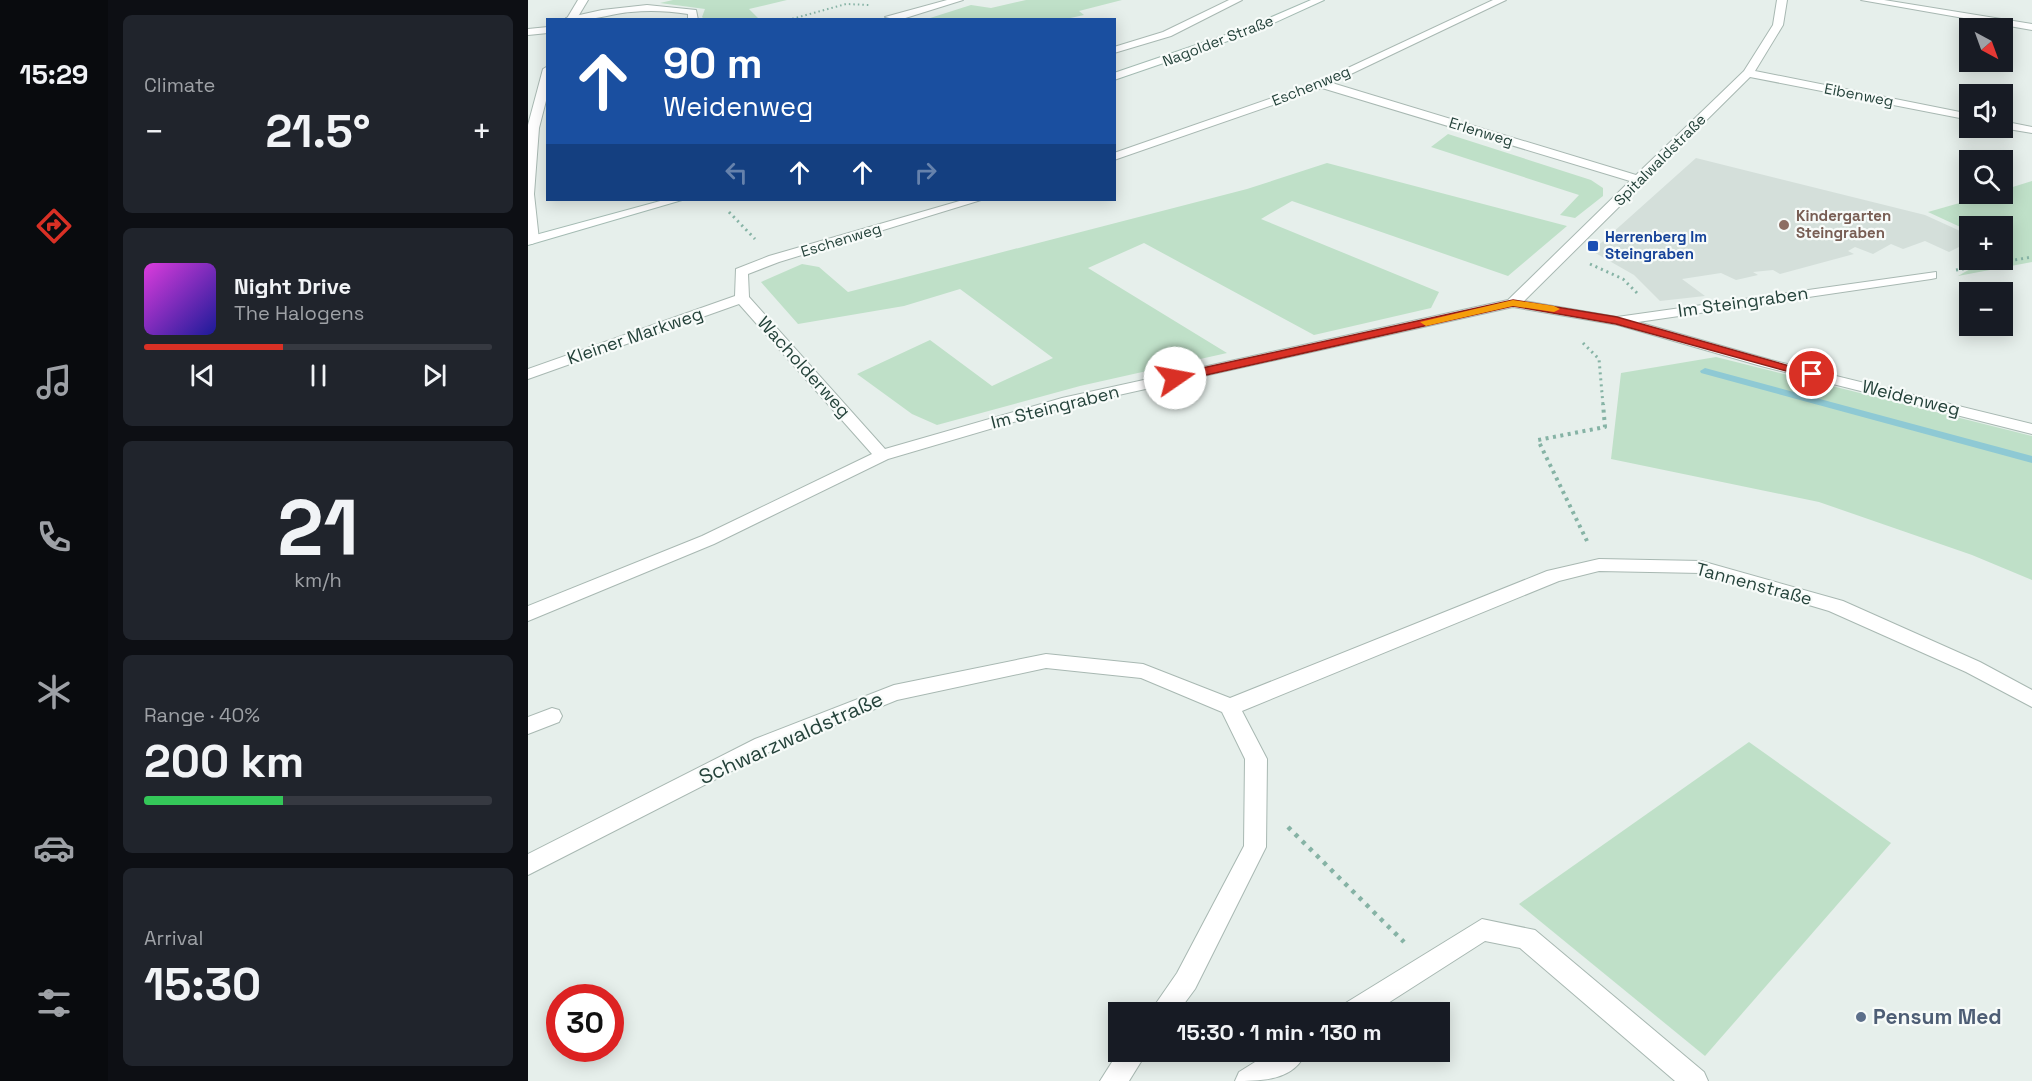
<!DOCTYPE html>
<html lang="en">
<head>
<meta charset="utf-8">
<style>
	body { margin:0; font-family:"Space Grotesk",sans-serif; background:#20242c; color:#f1f3f6; height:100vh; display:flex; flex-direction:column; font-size:22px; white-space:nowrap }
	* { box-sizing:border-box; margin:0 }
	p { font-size:20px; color:#9ea1a6 }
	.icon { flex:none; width:33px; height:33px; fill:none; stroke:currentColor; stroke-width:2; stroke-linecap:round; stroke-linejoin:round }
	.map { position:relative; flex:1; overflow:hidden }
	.drawer { display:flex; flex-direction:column; gap:15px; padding:15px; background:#0d0f14; width:420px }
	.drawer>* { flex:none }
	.guide { position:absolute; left:18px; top:18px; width:570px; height:183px; border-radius:0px; box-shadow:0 3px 15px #0003; background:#1a4fa0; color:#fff; overflow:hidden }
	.needle { width:39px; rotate:139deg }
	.fabs { position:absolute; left:1431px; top:18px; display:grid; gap:12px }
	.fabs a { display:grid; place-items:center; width:54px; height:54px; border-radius:0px; background:#171b24; box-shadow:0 3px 15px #0003; font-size:30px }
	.speed { position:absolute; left:18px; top:984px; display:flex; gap:12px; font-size:30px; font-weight:700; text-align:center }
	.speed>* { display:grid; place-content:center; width:78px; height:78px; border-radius:50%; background:#171b24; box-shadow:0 3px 15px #0003; line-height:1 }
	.speed .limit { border:9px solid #d22; background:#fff; color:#111 }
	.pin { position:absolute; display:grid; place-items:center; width:51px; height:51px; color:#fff; margin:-26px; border:3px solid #fff; border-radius:50%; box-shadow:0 2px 6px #0007 }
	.me { position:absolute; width:66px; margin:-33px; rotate:78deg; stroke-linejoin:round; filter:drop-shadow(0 0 4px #0008) }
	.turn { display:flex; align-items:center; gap:21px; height:126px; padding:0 18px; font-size:27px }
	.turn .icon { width:78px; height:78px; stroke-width:2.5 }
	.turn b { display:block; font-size:42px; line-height:51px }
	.lanes { display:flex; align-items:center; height:57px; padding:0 18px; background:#0003; justify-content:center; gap:30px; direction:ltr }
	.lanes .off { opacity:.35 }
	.big { font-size:45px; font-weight:700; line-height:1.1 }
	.drawer .widget { flex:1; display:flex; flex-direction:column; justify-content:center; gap:9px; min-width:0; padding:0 21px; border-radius:9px; background:#20242c }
	.drawer .dial { align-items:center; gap:0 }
	.dial b { font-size:78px; line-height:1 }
	.song { display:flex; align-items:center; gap:18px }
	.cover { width:72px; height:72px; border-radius:9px; background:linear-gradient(135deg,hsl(300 70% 55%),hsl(240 70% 35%)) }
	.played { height:6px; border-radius:3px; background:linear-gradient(90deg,#d93025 40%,#363941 40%) }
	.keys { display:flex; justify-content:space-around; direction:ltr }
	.heat { display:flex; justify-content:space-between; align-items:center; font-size:33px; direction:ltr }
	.charge { height:9px; border-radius:4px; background:linear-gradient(90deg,#34c759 40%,#363941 0) }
	.trip { position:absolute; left:580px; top:1002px; width:342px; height:60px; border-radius:0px; background:#171b24; box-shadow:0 3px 15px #0003; font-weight:700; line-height:60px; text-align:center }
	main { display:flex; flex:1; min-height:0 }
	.menu { display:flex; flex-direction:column; width:108px; justify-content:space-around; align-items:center; background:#090b0e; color:#9ea1a6 }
	.menu .icon { width:42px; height:42px }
	.menu .on { color:#d93025 }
	.menu b { font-size:27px; color:#f1f3f6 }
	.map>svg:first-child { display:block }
	.built { fill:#d4dfda }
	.green { fill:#bfe0c8 }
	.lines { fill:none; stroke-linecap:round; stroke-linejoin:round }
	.stream { fill:#8ec9d4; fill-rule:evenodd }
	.lane-casing { stroke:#a8b8b2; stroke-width:2 }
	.street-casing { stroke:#a8b8b2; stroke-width:2 }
	.secondary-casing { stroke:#a4bbb3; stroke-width:2 }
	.path-far3 { stroke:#86b3a5; stroke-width:2; stroke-dasharray:1.5 3; stroke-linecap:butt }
	.path-far2 { stroke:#86b3a5; stroke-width:3; stroke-dasharray:2 4; stroke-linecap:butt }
	.path-far1 { stroke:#86b3a5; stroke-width:4; stroke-dasharray:3 4.5; stroke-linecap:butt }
	.path { stroke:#86b3a5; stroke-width:4.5; stroke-dasharray:4 6; stroke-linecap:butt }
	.lane { fill:#fff; fill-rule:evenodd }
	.street { fill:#fff; fill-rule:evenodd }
	.secondary { fill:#fff; fill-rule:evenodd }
	.route { fill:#d93025; stroke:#8d1f18; stroke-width:1.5 }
	.slow { fill:#f59e0b }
	.education-dot { fill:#8d6e63; stroke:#f7fbf9; stroke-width:2 }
	.transit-dot { fill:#1a4fb4; stroke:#f7fbf9; stroke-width:2 }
	.service-dot { fill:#5c6f8a; stroke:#f7fbf9; stroke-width:2 }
	.labels { text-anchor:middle; stroke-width:4.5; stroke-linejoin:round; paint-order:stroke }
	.far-street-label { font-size:15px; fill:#24423a; stroke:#f7fbf9 }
	.far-education-label { font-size:15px; font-weight:bold; fill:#785e54; stroke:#f7fbf9; text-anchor:start }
	.far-transit-label { font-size:15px; font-weight:bold; fill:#164399; stroke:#f7fbf9; text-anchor:start }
	.street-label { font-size:18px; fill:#24423a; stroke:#f7fbf9 }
	.near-street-label { font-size:21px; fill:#24423a; stroke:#f7fbf9 }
	.near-service-label { font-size:21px; font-weight:bold; fill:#4e5e75; stroke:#f7fbf9; text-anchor:start }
</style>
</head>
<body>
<main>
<nav class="menu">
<b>15:29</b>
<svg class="icon on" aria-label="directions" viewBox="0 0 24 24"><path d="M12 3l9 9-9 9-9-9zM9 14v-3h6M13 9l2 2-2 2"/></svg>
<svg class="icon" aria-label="music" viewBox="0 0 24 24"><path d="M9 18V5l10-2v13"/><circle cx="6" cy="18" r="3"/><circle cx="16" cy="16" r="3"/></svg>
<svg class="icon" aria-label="phone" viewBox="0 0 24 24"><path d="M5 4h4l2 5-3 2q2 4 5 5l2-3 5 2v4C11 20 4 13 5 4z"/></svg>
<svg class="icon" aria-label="climate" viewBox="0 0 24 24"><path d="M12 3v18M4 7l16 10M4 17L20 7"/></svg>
<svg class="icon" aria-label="car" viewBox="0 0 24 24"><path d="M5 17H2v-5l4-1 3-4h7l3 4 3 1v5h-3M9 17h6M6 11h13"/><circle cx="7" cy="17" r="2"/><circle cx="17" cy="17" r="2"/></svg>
<svg class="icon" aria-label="filters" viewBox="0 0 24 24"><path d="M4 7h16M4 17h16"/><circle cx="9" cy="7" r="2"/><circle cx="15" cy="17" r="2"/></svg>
</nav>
<section class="drawer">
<div class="widget"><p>Climate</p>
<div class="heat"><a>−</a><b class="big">21.5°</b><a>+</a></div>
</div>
<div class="widget">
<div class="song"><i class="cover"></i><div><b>Night Drive</b><p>The Halogens</p></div></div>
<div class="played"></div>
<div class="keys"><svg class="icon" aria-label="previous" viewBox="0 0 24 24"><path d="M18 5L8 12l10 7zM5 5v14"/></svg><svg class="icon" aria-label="pause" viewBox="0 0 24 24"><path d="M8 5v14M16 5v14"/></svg><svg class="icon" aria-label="next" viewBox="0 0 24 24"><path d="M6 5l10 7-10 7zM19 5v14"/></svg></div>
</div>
<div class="widget dial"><b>21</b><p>km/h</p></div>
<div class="widget"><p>Range · 40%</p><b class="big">200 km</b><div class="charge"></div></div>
<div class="widget"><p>Arrival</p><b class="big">15:30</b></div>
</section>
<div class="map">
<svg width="1504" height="1081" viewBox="0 0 1504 1081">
	<rect width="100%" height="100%" fill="#e6efeb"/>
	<polygon class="built" points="1168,158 1397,215 1441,235 1441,242 1421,252 1397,241 1375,249 1363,244 1345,254 1327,247 1320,251 1326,254 1252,274 1245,270 1225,272 1230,275 1208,280 1193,273 1154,279 1177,296 1132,301 1106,275 1064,251"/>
	<g class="green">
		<polygon points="145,0 259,0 221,9 231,19 177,20 174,17 177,9 132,3"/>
		<polygon points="498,0 594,0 551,11 556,15 538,19 399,19 443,5 463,8"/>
		<polygon points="920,134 1063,180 1075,188 1075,196 1047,218 1032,215 1051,195 903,147"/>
		<polygon points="799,163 1039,226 980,276 764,201 733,219 911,292 903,308 786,335 616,243 560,268 699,353 552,386 409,425 384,414 329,374 402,340 464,386 525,358 432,289 376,306 270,324 233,282 274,264 291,267 320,292 719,189"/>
		<polygon points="1504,181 1504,262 1430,276 1458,260 1474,260 1475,249 1478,247 1475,245 1474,226 1442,226 1441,231 1400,212 1463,194 1474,194 1475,190"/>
		<polygon points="1188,357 1504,436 1504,580 1444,555 1291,502 1083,459 1093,373"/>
		<polygon points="1221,742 1363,843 1177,1056 991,904"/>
	</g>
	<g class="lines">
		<polygon class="stream" points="1177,368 1504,456 1504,463 1173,373 1172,371"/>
		<defs>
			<g id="lane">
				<path d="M119 5 168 10 170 20H160V14C141 11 122 10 103 12 85 13 55 24 38 18L74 10Z"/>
				<polygon points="20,27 20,33 0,35 0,29"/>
			</g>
			<g id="street">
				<polygon points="50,0 60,0 48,20 38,20"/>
				<polygon points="419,0 435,0 371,20 357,17"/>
				<polygon points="701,0 714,0 643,36 586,53 586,47 635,32"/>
				<polygon points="965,0 978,0 804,83 1108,175 1216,71 1245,25 1249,0 1259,0 1255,25 1227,71 1442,114 1442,120 1222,77 996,301 1089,317 1408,272 1408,278 1403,279 1110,322 1243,360 1504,424 1504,434 1233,366 1090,325 985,307 537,407 360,459 186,544 0,621 0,606 174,536 344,454 211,304 0,379 0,369 207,296 208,269 241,256 435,200 453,200 251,262 220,274 221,297 357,449 534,398 980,300 1102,181 794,88 586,160 586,153 790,82"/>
				<polygon points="1333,0 1356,0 1504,24 1504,30"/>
				<polygon points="20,66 20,93 11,128 6,194 11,240 4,244 0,243 0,125 15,69"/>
				<polygon points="1474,121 1504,127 1504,133 1474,128"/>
				<polygon points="1071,559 1173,561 1315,601 1452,662 1504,690 1504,707 1438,672 1301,611 1173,573 1071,571 1031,581 714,711 739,759 738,847 667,989 650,1012 622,1012 649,973 716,846 717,759 694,712 613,678 518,668 369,700 243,751 0,875 0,854 227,739 366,685 518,654 615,664 702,698 1019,571"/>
				<polygon points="24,708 31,710 34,716 31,722 0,734 0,717"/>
				<polygon points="954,919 1007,930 1176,1072 1180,1081 1147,1081 992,948 957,941 846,1012 813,1012 816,1004"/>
				<polygon points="591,1051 619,1052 601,1081 572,1081"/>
				<path d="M743 1052H778C766 1081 733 1081 707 1081L711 1072Z"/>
			</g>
			<g id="secondary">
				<polygon points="783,0 796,0 726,32 586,80 586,73 718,28"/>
				<polygon points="136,200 154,200 0,245 0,237"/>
			</g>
		</defs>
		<use href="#lane" class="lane-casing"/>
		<use href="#street" class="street-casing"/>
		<use href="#secondary" class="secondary-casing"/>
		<polyline class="path-far3" points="260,20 318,4 341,5"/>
		<g class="path-far2">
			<polyline points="201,212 227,239"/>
			<polyline points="1062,264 1095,279 1109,293"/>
			<polyline points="1428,270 1504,257"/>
			<polyline points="1055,343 1071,359 1075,405"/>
		</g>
		<polyline class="path-far1" points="1059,541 1010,440 1077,427 1075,404"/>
		<polyline class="path" points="760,827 876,942"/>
		<use href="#lane" class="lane"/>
		<use href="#street" class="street"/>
		<use href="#secondary" class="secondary"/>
	</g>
	<polygon class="route" points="985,300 1089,317 1290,374 1280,377 1088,324 985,306 647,382 641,378 647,374"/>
	<polygon class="slow" points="985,300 1026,306 1032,309 1026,312 985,306 898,326 892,322"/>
	<circle class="education-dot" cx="1256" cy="225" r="6"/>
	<rect class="transit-dot" x="1059" y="240" width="12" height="12" rx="3"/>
	<circle class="service-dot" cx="1333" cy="1017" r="6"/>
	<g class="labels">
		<g class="far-street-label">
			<text transform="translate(690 41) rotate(-21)" y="5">Nagolder Straße</text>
			<text transform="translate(783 86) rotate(-22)" y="5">Eschenweg</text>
			<text transform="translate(1331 95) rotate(11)" y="5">Eibenweg</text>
			<text transform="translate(953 132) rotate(17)" y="5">Erlenweg</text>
			<text transform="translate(1132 160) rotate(-45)" y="5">Spitalwaldstraße</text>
			<text transform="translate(313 240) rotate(-17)" y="5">Eschenweg</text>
		</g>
		<g class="far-education-label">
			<text x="1268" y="221">Kindergarten<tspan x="1268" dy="17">Steingraben</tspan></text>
		</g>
		<g class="far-transit-label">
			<text x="1077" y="242">Herrenberg Im<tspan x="1077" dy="17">Steingraben</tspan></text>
		</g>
		<g class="street-label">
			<text transform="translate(1215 302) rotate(-8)" y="6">Im Steingraben</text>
			<text transform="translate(107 336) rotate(-19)" y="6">Kleiner Markweg</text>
			<text transform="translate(276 367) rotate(48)" y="6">Wacholderweg</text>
			<text transform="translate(1383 398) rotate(14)" y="6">Weidenweg</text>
			<text transform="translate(527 407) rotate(-14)" y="6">Im Steingraben</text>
			<text transform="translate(1226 584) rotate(15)" y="6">Tannenstraße</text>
		</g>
		<g class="near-street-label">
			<text transform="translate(263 738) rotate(-24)" y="7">Schwarzwaldstraße</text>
		</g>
		<g class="near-service-label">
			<text x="1345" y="1024">Pensum Med</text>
		</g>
	</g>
</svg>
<div class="fabs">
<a><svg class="needle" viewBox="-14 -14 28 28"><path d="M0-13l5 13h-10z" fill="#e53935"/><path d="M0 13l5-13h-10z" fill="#9ea1a6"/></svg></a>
<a><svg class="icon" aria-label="sound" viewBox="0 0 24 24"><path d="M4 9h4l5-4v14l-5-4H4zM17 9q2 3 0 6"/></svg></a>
<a><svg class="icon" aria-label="search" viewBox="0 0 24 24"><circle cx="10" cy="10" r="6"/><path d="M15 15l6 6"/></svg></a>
<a>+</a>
<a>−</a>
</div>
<div class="speed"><div class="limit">30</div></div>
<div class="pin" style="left:1284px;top:374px;background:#d93025"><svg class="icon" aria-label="arrive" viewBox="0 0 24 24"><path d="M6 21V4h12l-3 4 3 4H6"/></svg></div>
<svg class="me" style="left:647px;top:378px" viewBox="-20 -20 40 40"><circle r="19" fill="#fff"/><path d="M0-13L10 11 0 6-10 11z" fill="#d93025"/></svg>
<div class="trip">15:30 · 1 min · 130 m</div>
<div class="guide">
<div class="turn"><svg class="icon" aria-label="ahead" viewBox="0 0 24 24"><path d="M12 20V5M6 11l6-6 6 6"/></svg><div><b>90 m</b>Weidenweg</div></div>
<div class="lanes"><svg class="icon off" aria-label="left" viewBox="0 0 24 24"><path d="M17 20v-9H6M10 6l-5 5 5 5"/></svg><svg class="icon" aria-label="ahead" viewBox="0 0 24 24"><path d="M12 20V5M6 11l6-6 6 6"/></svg><svg class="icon" aria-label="ahead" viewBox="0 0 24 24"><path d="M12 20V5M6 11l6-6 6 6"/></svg><svg class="icon off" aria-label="right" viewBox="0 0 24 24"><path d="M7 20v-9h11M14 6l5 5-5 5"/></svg></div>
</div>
</div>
</main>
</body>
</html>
